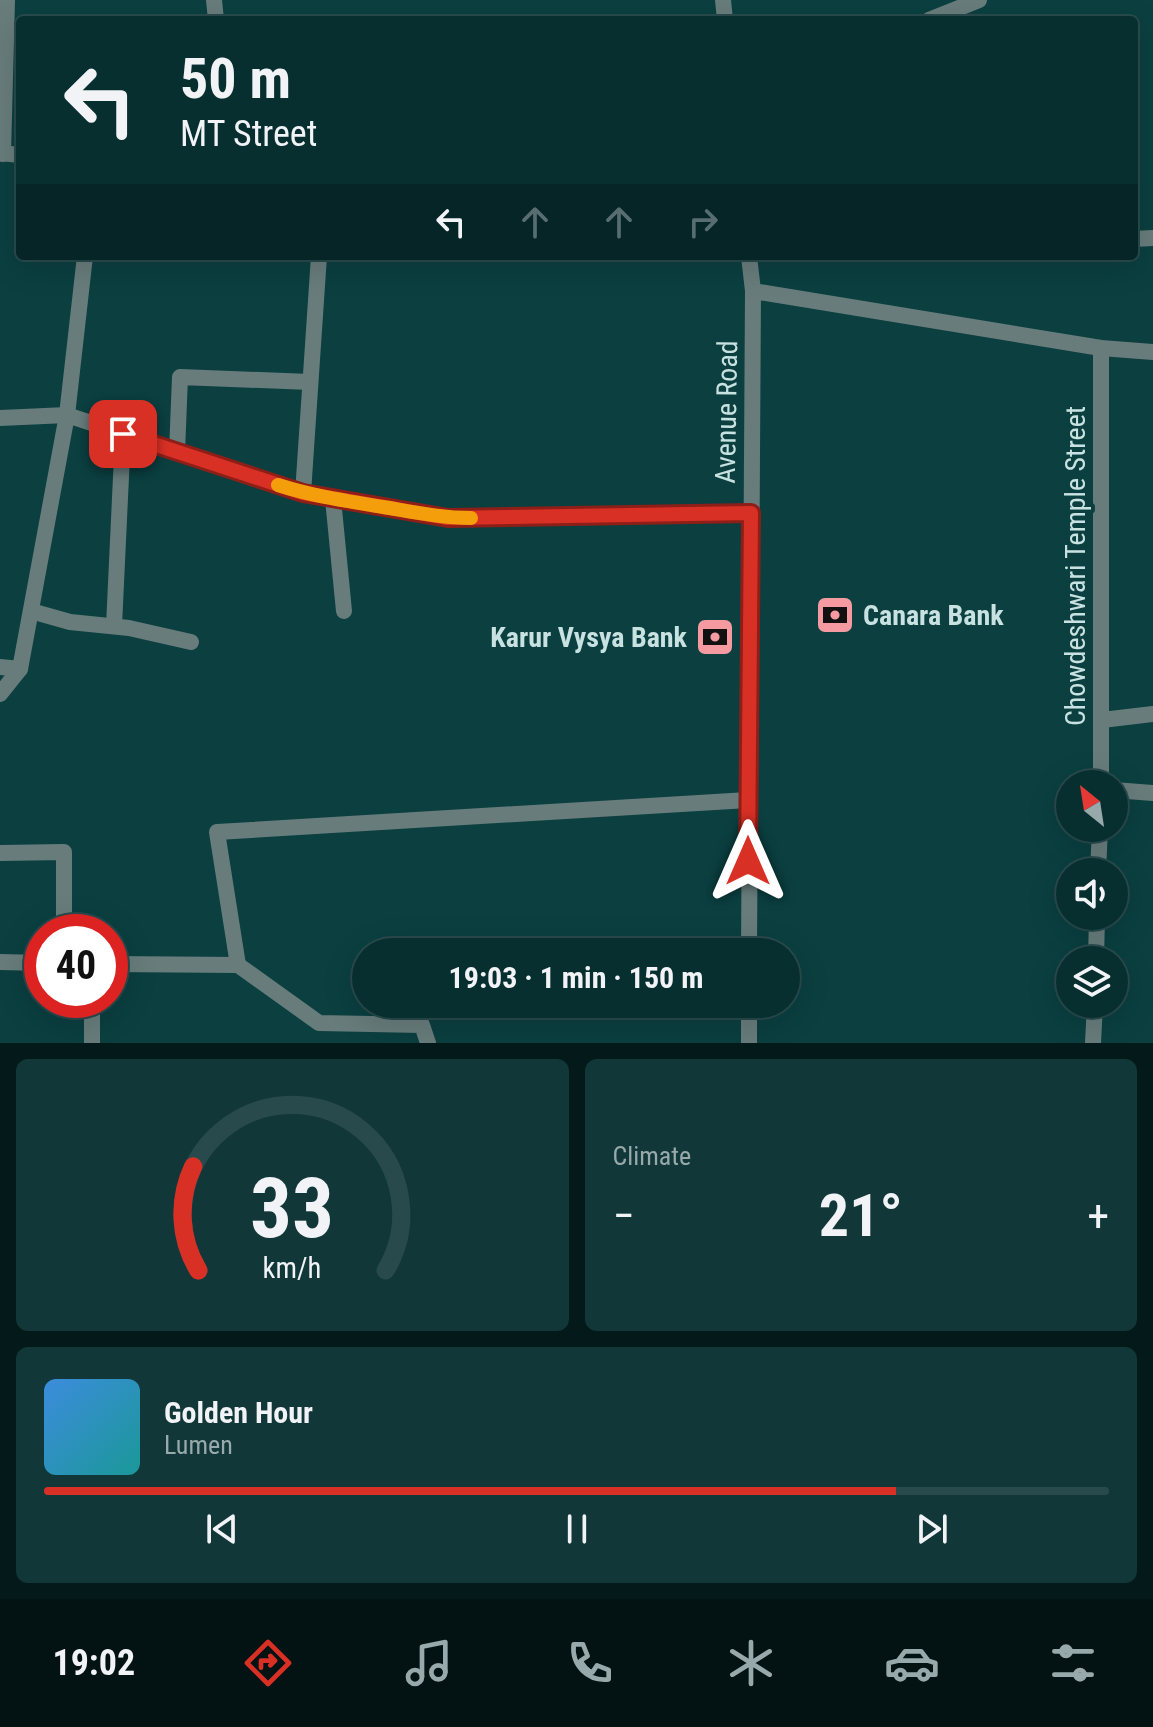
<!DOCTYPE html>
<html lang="en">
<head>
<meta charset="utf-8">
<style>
	body { margin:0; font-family:"Roboto Condensed",sans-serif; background:#113738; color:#f1f3f6; height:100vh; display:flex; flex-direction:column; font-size:30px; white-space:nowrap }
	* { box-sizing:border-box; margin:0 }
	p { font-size:26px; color:#98a9ab }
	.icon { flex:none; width:44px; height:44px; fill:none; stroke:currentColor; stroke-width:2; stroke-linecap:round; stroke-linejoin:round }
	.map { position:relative; height:1043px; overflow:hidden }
	.sheet { display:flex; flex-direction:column; gap:16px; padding:16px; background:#041a1a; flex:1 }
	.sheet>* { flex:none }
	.banner { position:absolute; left:16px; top:16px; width:1122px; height:244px; border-radius:8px; box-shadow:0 8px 32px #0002,0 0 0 2px #294a4c; background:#082f30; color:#f1f3f6; overflow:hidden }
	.needle { width:52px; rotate:330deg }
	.fabs { position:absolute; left:1056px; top:770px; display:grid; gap:16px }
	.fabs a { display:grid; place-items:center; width:72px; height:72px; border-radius:50%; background:#082f30; box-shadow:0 8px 32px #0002,0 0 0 2px #294a4c; font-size:40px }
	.speed { position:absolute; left:24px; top:914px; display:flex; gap:16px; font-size:40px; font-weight:700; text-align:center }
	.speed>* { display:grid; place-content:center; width:104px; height:104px; border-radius:50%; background:#082f30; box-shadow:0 8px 32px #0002,0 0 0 2px #294a4c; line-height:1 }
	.speed .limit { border:12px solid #d22; background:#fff; color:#111 }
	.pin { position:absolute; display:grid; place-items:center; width:68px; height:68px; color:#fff; margin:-34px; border-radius:16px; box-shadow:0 4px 12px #0006 }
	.me { position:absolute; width:88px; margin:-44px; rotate:0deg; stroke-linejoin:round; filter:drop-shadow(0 0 6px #0008) }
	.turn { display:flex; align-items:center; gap:28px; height:168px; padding:0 32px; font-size:36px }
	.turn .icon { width:104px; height:104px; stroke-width:2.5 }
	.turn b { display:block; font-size:56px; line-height:68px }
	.lanes { display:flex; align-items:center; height:76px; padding:0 32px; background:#0003; justify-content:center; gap:40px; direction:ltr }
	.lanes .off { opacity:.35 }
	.big { font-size:60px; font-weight:700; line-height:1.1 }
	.sheet .card { flex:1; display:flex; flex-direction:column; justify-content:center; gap:12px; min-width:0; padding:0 28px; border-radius:12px; background:#113738 }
	.sheet .dial { align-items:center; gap:0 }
	.dial svg { height:208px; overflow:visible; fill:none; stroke:#294a4c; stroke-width:7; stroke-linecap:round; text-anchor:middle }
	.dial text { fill:#f1f3f6; stroke:none }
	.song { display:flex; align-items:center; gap:24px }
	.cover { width:96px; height:96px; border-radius:12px; background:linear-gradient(135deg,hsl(210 70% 55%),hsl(180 70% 35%)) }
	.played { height:8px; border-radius:4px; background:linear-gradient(90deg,#d93025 80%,#294a4c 80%) }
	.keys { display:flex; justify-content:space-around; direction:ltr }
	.heat { display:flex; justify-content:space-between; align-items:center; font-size:44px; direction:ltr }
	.sheet .tiles { flex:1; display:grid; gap:16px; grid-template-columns:1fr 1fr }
	.card:last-child { grid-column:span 2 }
	.trip { position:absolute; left:352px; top:938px; width:448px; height:80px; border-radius:40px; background:#082f30; box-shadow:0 8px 32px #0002,0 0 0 2px #294a4c; font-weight:700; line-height:80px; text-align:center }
	.dock { display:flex; height:128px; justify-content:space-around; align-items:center; background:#031313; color:#98a9ab }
	.dock .icon { width:56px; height:56px }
	.dock .current { color:#d93025 }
	.dock b { font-size:36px; color:#f1f3f6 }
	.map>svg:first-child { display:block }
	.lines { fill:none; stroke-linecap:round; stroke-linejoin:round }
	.minor { stroke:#687c7c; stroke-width:16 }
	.tertiary { stroke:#687c7c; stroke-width:16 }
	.route-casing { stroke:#8d1f18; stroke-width:20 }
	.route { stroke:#d93025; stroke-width:14 }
	.slow { stroke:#f59e0b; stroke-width:14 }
	.labels { text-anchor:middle; stroke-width:8; stroke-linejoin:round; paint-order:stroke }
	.street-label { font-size:28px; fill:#c8e1e1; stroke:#0b3f40 }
	.poi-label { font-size:28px; font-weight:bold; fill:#c8e1e1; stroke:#0b3f40; text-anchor:start }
</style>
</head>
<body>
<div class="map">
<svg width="1153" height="1043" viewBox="0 0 1153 1043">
	<rect width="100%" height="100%" fill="#0b3f40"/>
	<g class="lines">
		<g class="minor">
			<polyline points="214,0 216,20"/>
			<polyline points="929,20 979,0"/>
			<polyline points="0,153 20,155"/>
			<polyline points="3,154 7,0"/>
			<polyline points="1134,239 1153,238"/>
			<polyline points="753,291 1101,348 1153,352"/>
			<polyline points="0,418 67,415 303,493 448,518 751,513"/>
			<polyline points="177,452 180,377 310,382"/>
			<polyline points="303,493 319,256"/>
			<polyline points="333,499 344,611"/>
			<polyline points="31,611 70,622 129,628 191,642"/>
			<polyline points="114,626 123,434"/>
			<polyline points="0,667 20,669"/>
			<polyline points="0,694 20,669 67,415 85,256"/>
			<polyline points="1102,720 1153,714"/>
			<polyline points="1101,784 1101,348"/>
			<polyline points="1114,790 1153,793"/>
			<polyline points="0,853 64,852 64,932"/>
			<polyline points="1098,872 1100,828"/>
			<polyline points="1096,960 1097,916"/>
			<polyline points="0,962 42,963"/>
			<polyline points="110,964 238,965"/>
			<polyline points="238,965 217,832 748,800"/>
			<polyline points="238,965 319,1023 422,1025 428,1043"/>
			<polyline points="92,1043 92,1000"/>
			<polyline points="1093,1043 1095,1004"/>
		</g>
		<g class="tertiary">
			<polyline points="723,0 725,20"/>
			<polyline points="749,952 753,291 749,256"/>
			<polyline points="749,1004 749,1043"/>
		</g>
	</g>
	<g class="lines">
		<defs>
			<polyline id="route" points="123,434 303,493 448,518 751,513 748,861"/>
		</defs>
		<use href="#route" class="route-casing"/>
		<use href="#route" class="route"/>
		<path class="slow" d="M278 485C312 496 347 501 383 507 413 512 441 518 471 518"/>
	</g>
	<defs>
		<symbol id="bank-square" viewBox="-11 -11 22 22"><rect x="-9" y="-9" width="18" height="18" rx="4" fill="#f49aa0" stroke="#0b3f40"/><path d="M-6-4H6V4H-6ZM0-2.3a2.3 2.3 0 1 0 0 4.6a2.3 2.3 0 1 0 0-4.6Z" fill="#111"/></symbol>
	</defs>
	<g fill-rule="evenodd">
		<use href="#bank-square" x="813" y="593" width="44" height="44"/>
		<use href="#bank-square" x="693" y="615" width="44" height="44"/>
	</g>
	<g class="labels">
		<g class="street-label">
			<text transform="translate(726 412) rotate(-89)" y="10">Avenue Road</text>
			<text transform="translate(1075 566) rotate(-90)" y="10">Chowdeshwari Temple Street</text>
		</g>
		<g class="poi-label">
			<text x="863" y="625">Canara Bank</text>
			<text x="687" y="647" text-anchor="end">Karur Vysya Bank</text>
		</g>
	</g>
</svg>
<div class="fabs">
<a><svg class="needle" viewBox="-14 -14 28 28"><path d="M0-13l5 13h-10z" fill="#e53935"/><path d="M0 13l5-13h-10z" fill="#98a9ab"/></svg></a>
<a><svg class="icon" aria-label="sound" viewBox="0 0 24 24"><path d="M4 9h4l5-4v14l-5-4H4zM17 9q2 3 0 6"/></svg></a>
<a><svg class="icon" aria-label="layers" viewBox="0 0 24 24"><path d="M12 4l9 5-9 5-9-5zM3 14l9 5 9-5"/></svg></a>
</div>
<div class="speed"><div class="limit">40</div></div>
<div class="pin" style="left:123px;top:434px;background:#d93025"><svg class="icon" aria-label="arrive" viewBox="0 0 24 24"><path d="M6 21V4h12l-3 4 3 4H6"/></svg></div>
<svg class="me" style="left:748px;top:861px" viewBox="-20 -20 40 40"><path d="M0-17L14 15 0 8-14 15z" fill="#d93025" stroke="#fff" stroke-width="4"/></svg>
<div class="trip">19:03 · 1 min · 150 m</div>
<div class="banner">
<div class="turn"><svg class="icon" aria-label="left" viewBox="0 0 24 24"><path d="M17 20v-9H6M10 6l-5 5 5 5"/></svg><div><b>50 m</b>MT Street</div></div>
<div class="lanes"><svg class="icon" aria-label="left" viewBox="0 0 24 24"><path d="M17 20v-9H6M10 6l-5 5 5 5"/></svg><svg class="icon off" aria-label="ahead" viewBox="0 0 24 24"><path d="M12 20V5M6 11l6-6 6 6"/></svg><svg class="icon off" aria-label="ahead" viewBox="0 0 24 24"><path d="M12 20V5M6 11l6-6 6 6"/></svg><svg class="icon off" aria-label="right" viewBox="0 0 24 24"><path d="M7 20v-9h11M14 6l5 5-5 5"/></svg></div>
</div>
</div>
<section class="sheet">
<div class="tiles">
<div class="card dial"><svg viewBox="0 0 100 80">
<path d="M14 69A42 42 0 1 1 86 69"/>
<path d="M14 69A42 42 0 0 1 12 29" stroke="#d93025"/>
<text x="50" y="56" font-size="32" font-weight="700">33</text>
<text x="50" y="72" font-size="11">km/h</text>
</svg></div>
<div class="card"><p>Climate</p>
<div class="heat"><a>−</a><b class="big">21°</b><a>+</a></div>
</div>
<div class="card">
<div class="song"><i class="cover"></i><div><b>Golden Hour</b><p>Lumen</p></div></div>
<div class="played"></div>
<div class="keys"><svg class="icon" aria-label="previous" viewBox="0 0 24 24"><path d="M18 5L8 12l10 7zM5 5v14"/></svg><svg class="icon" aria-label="pause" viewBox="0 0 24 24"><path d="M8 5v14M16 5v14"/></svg><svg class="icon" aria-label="next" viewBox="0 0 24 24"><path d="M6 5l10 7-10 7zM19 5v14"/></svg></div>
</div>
</div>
</section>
<nav class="dock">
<b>19:02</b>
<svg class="icon current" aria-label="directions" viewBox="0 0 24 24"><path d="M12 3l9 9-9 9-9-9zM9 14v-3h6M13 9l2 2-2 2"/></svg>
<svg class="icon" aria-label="music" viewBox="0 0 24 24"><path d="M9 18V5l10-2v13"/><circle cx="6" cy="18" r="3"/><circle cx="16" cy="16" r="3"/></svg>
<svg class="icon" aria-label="phone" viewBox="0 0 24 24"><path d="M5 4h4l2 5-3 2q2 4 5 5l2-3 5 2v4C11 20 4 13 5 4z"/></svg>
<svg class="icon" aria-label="climate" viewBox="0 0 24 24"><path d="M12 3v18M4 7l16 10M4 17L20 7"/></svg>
<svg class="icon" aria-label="car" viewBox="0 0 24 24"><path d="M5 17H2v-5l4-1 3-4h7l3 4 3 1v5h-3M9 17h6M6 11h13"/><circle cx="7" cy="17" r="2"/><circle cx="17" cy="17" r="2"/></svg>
<svg class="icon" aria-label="filters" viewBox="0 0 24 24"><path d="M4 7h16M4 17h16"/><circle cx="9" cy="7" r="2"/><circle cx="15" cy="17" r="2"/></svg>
</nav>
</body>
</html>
